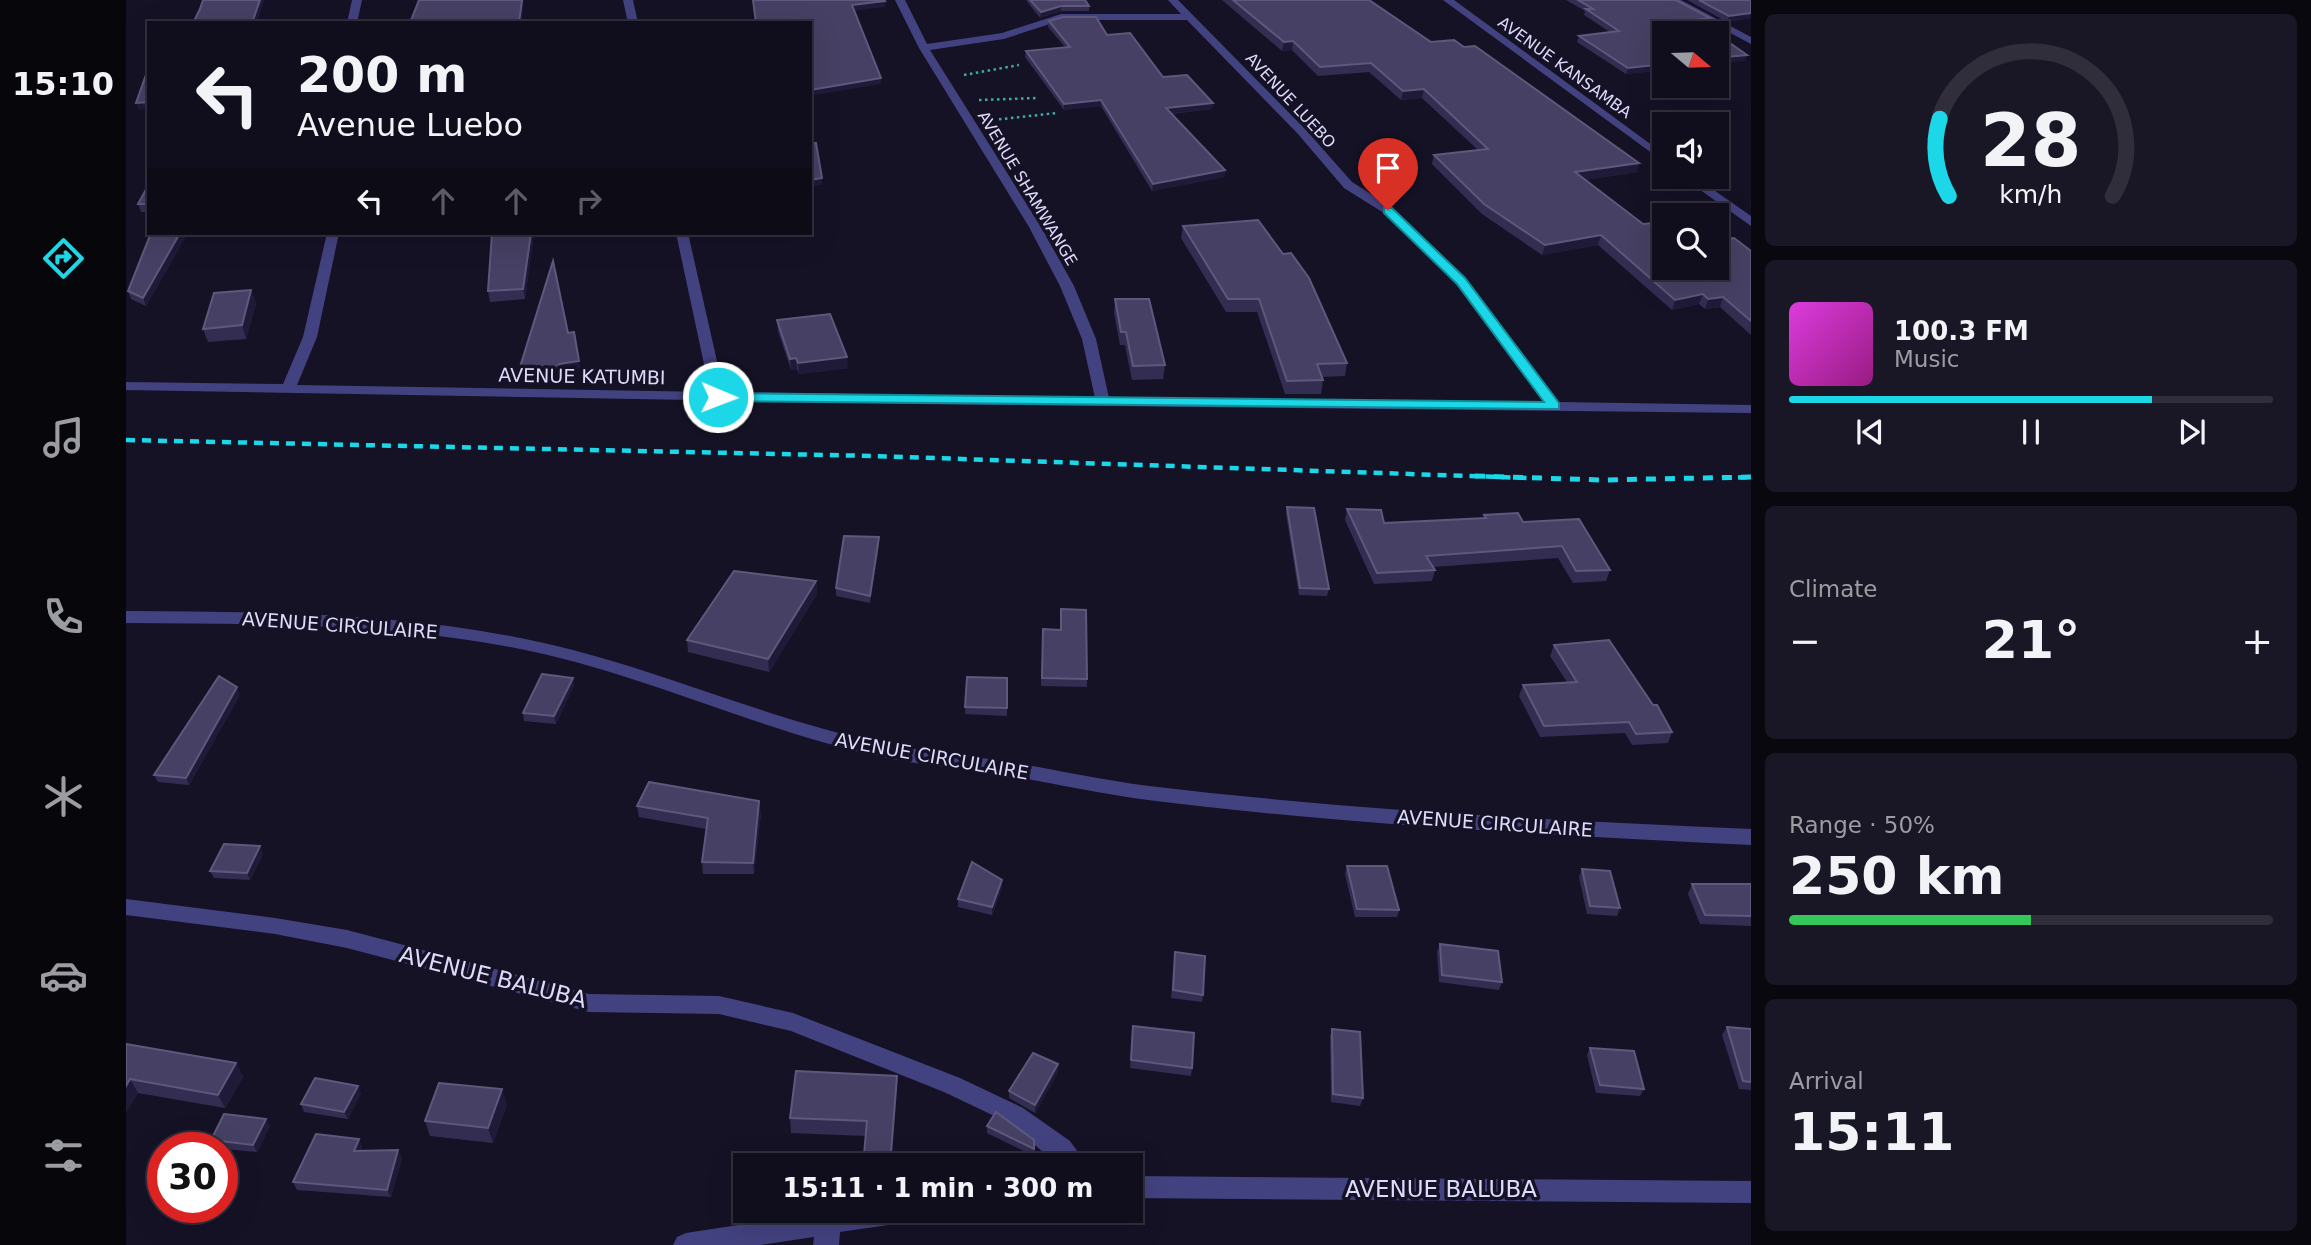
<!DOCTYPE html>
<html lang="en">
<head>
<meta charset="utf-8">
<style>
	body { margin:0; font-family:"DejaVu Sans",sans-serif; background:#191725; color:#f1f3f6; height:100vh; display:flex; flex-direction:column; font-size:26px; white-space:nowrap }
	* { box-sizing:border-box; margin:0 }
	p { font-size:23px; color:#9c9ca3 }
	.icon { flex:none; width:38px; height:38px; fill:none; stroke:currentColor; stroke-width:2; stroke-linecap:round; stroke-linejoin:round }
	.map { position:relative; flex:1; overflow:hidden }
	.side { display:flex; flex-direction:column; gap:14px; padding:14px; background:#09080f; width:560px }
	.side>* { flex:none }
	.hud { position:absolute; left:21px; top:21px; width:665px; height:214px; border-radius:0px; box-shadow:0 7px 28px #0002,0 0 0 2px #302e3b; background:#100e1c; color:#f1f3f6; overflow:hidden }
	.needle { width:46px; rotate:109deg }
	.controls { position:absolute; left:1526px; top:21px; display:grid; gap:14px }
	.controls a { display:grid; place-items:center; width:77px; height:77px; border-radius:0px; background:#100e1c; box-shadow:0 7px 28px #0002,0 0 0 2px #302e3b; font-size:35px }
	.speed { position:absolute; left:21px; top:1132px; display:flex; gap:14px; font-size:35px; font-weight:700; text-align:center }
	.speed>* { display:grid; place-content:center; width:91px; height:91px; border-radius:50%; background:#100e1c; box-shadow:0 7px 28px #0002,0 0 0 2px #302e3b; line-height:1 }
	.speed .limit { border:10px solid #d22; background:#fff; color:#111 }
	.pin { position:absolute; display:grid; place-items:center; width:60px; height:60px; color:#fff; margin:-72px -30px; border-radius:50% 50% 50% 0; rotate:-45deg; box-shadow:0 0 7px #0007 }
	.pin .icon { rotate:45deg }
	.me { position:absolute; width:77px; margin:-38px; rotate:91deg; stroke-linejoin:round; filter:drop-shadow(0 0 5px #0008) }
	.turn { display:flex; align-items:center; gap:24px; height:147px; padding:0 35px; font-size:32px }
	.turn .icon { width:91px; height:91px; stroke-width:2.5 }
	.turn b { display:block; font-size:49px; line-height:60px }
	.lanes { display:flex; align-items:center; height:66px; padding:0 35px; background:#0003; justify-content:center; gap:35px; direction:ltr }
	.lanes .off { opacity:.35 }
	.big { font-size:52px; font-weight:800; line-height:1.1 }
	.side .widget { flex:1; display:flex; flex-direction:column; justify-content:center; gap:10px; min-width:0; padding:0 24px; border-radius:10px; background:#191725 }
	.side .dial { align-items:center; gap:0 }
	.dial svg { height:182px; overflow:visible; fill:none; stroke:#302e3b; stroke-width:7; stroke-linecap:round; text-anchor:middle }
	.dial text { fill:#f1f3f6; stroke:none }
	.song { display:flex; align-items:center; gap:21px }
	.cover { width:84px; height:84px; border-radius:10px; background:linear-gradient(135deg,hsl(300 70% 55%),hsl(310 70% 35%)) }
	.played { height:7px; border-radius:4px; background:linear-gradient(90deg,#1bd7e7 75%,#302e3b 75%) }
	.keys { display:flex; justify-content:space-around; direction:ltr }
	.heat { display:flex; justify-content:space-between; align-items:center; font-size:38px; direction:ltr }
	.charge { height:10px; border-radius:5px; background:linear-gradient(90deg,#34c759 50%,#302e3b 0) }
	.trip { position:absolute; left:607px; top:1153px; width:410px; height:70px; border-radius:0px; background:#100e1c; box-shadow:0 7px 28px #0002,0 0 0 2px #302e3b; font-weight:800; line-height:70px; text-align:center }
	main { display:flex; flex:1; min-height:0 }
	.tab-bar { display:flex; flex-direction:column; width:126px; justify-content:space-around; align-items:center; background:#06060b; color:#9c9ca3 }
	.tab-bar .icon { width:49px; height:49px }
	.tab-bar .selected { color:#1bd7e7 }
	.tab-bar b { font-size:32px; color:#f1f3f6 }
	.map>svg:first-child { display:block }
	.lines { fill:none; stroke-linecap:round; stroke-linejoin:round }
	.path { stroke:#3dada4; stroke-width:2.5; stroke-dasharray:2.5 3.5; stroke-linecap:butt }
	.minor { fill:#434280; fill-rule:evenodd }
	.rail-far1 { stroke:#1bd7e7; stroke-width:4.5; stroke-dasharray:9 7; stroke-linecap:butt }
	.rail { stroke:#1bd7e7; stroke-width:5; stroke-dasharray:10 9; stroke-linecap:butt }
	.wall { fill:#342d52 }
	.shaded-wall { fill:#201a39 }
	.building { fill:#464064; stroke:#5e587c; stroke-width:2 }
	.route { fill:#1bd7e7; stroke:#128c96; stroke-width:2 }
	.labels { text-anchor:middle; stroke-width:7; stroke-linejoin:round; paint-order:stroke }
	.far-street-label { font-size:16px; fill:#dddafb; stroke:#151226 }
	.street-label { font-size:19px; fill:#dddafb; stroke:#151226 }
	.near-street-label { font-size:23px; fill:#dddafb; stroke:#151226 }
</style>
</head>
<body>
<main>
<nav class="tab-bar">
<b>15:10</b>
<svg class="icon selected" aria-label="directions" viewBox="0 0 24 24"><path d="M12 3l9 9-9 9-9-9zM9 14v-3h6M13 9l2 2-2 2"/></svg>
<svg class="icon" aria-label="music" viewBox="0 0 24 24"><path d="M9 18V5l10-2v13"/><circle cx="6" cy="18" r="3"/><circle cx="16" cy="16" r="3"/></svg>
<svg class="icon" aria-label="phone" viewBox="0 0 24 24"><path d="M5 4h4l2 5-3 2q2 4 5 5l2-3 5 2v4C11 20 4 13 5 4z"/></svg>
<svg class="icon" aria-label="climate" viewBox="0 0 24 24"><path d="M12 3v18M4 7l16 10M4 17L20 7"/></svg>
<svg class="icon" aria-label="car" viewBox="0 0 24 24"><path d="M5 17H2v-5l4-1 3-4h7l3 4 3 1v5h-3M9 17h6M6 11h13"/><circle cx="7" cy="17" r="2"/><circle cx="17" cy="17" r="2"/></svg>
<svg class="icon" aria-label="filters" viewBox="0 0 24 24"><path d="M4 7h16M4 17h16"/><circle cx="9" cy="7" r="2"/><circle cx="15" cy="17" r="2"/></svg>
</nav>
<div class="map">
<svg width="1625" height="1245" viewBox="0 0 1625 1245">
	<rect width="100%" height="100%" fill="#151226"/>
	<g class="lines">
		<g class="path">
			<polyline points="838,75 893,65"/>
			<polyline points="853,100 912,98"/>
			<polyline points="867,120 931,113"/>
		</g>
		<g class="minor">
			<polygon points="226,0 236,0 231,23 221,23"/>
			<polygon points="497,0 507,0 512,23 502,23"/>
			<path d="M769 0H779L801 44 876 33 935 14H1055L1042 0H1052L1180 130 1226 182 1266 207 1340 278 1433 402 1625 405V413L790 404 0 390V382L157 384 177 337 201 233H213L191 337 171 385 584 392 550 233H562L598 392 969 398 956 339 934 286 903 227 793 48ZM936 20H1061L1172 134 1218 188 1258 213 1330 284 1418 402 983 398 970 339 948 286 915 227 804 50 878 39Z"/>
			<polygon points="1317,0 1328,0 1538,154 1538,162"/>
			<polygon points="1543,0 1555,0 1625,37 1625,44"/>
			<polygon points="1556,177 1569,177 1625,216 1625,226"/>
			<path d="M0 611C135 612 271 612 404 640 526 665 639 720 761 744 802 752 843 756 884 762 930 770 976 780 1023 786 1223 810 1424 820 1625 829V845C1424 835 1222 825 1022 800 976 794 930 784 884 776 843 770 801 766 761 758 639 733 526 677 404 651 272 623 135 624 0 623Z"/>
			<polygon points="0,899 149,918 221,930 463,994 593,996 667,1013 834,1078 897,1108 944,1141 962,1166 934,1166 881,1122 818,1092 665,1031 593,1014 463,1012 221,948 149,934 0,915"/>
			<polygon points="1004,1176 1625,1181 1625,1203 1004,1198"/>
			<polygon points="702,1211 788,1211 785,1219 776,1223 714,1232 713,1245 687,1245 688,1237 635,1245 547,1245 551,1237 560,1233"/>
		</g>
		<g class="rail-far1">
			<polyline points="0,440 747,456 1403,478"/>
			<polyline points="1596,478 1625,477"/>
		</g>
		<polyline class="rail" points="1349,476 1476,480 1625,477"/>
	</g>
	<g class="wall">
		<polygon points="900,0 959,0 963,6 963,11 935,11 914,18"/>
		<polygon points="1096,0 1243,0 1305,42 1511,172 1459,180 1538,268 1625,251 1625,335 1594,307 1579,309 1573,304 1546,310 1472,245 1416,255 1356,214 1306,164 1308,155 1352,150 1296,98 1275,100 1243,72 1192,76 1166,50 1156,51"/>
		<polygon points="1440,0 1550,0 1584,18 1582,24 1538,33 1538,70 1500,74 1451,42 1453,36 1484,32 1458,15 1459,11"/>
		<polygon points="1561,0 1625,0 1625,18 1601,22"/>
		<polygon points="923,21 981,35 1037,77 1087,103 1086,109 1045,114 1099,170 1098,177 1026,191 975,106 938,110 899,57 900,51 939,47 922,27"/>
		<polygon points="23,184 23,212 15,212 12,204"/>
		<polygon points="1057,226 1221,363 1219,376 1196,377 1197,380 1195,394 1159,394 1131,312 1100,312 1055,238"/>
		<polygon points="23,228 23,233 69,233 68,235 61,234 20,306 5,299 2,291 24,236 22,230"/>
		<polygon points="366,233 408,233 399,299 364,302 362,291"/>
		<polygon points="125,290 130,304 120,339 82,342 77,329"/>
		<polygon points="989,299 1039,365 1037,379 1006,380 999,345 994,345 988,313"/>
		<polygon points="651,320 722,368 673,374 671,369 665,370 652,331"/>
		<polygon points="442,333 454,368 434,371 435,373 395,374 394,367"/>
		<polygon points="1161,507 1203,589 1201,596 1173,595 1160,514"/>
		<polygon points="1221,509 1258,523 1357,519 1358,515 1397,522 1484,570 1480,581 1447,583 1432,558 1307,567 1309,570 1306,581 1248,584 1219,520"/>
		<polygon points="753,537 753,544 744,603 710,596 710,588"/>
		<polygon points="690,581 691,594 643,672 562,652 561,640"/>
		<polygon points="917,629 934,630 961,679 961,687 915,686"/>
		<polygon points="1428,645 1546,732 1542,743 1506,745 1499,733 1414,737 1393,696 1397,685 1441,682 1424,656"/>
		<polygon points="841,677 881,678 881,716 839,714"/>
		<polygon points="448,685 430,724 398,721 397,713"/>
		<polygon points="114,695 63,785 32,782 28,775"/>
		<polygon points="511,806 635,813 628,874 577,874 576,862 580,829 513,817"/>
		<polygon points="137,854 124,880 88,878 84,871"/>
		<polygon points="1221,866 1273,910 1271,917 1229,917 1219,874"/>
		<polygon points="1456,869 1494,908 1491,916 1461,914 1453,877"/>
		<polygon points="876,880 876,888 866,915 832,907 832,899"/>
		<polygon points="1566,884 1625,884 1625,926 1574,924 1562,894"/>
		<polygon points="1314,944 1376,982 1373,990 1313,982 1311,952"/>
		<polygon points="1049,952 1077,995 1076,1002 1045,998"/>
		<polygon points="1601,1027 1625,1029 1625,1090 1613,1089 1596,1035"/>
		<polygon points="1206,1029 1237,1098 1234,1106 1205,1102 1204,1036"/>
		<polygon points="1006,1033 1066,1068 1065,1076 1004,1068"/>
		<polygon points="0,1044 110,1063 117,1077 99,1108 12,1093 0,1112"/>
		<polygon points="1464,1048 1518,1089 1514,1096 1470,1093 1461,1055"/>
		<polygon points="932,1064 932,1072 909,1113 883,1098 883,1091"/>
		<polygon points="771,1076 771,1091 740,1136 665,1133 664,1118"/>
		<polygon points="235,1093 222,1119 178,1112 175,1104"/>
		<polygon points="381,1104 367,1143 304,1136 299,1121"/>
		<polygon points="144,1126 131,1152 89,1148 85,1140"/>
		<polygon points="861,1126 908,1140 908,1156 861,1133"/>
		<polygon points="233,1139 236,1147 235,1151 276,1158 265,1197 171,1190 167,1182"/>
	</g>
	<g class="shaded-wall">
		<polygon points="134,0 138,0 131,23 126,23"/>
		<polygon points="396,0 398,0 396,23 393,23"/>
		<polygon points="759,1 759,7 726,11 726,5"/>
		<polygon points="935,6 935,11 914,18 915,12"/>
		<polygon points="1625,13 1625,18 1601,22 1603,16"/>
		<polygon points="1584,18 1582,24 1569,26 1570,20"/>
		<polygon points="1167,41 1166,50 1156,51 1158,42"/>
		<polygon points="1621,55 1619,61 1591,64 1591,58"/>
		<polygon points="1538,64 1538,70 1500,74 1502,68"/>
		<polygon points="755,78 755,84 684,96 684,90"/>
		<polygon points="1298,89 1296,98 1275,100 1277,91"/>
		<polygon points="975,100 975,106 938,110 938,104"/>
		<polygon points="23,102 23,109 13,110 10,103"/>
		<polygon points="1087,103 1086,109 1039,114 1040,108"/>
		<polygon points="1513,163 1511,172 1446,182 1449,172"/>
		<polygon points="1099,170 1098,177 1026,191 1027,184"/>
		<polygon points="696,178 696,185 684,186 684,180"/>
		<polygon points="54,233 60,233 61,234 20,306 17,298"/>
		<polygon points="405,233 408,233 399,299 397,289"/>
		<polygon points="1475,235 1472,245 1416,255 1419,245"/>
		<polygon points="125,290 130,304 120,339 116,325"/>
		<polygon points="1577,294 1573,304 1546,310 1549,300"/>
		<polygon points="1597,297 1594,307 1579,309 1582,299"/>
		<polygon points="448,332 454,368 434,371 433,364"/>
		<polygon points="721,357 722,368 673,374 672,363"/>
		<polygon points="670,358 671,369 665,370 664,359"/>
		<polygon points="753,537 753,544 744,603 744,596"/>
		<polygon points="690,581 691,594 643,672 642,659"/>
		<polygon points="447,678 448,685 430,724 428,716"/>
		<polygon points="111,687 114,695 63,785 60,778"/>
		<polygon points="633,801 635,813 628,874 627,863"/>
		<polygon points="134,846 137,854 124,880 121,873"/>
		<polygon points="876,880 876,888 866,915 866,907"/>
		<polygon points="110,1063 117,1077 99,1108 92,1095"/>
		<polygon points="932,1064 932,1072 909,1113 909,1105"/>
		<polygon points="771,1076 771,1091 765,1166 764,1166"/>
		<polygon points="4,1079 12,1093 0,1112 0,1086"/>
		<polygon points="232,1086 235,1093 222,1119 218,1112"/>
		<polygon points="376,1089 381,1104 367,1143 362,1128"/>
		<polygon points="140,1119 144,1126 131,1152 127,1145"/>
		<polygon points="233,1139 236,1147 231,1159 228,1151"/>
		<polygon points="272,1150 276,1158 265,1197 261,1190"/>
	</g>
	<g class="building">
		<polygon points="77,0 134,0 126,23 67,23 74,9"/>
		<polygon points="293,0 396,0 393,23 284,23"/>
		<polygon points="627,0 758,0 759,1 726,5 755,78 684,90 684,23 630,23"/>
		<polygon points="904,0 959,0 963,6 935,6 915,12"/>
		<polygon points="1107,0 1243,0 1305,42 1328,40 1338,47 1349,46 1513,163 1449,172 1517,224 1538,222 1538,268 1591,268 1591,240 1608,238 1625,251 1625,321 1597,297 1582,299 1577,294 1549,300 1475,235 1419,245 1358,204 1308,155 1362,149 1298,89 1277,91 1245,63 1194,67 1167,41 1158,42"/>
		<polygon points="1452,0 1550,0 1584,18 1570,20 1589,33 1538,33 1538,64 1502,68 1453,36 1493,31 1460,9 1467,9"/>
		<polygon points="1573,0 1625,0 1625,13 1603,16"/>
		<polygon points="937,17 970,17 981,35 1004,33 1037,77 1061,75 1087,103 1040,108 1099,170 1027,184 975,100 938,104 900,51 944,47 923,21"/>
		<polygon points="1591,34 1621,55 1591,58"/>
		<polygon points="23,66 23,102 10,103"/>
		<polygon points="690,143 696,178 684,180 684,144"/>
		<polygon points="23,184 23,204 12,204"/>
		<polygon points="1132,220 1157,254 1165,253 1183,278 1221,363 1191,364 1197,380 1161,381 1133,299 1102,299 1057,226"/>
		<polygon points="25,233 54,233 17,298 2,291"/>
		<polygon points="366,233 405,233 397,289 362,291"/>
		<polygon points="427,261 442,333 448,332 453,361 433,364 434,366 394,367"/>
		<polygon points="125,290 116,325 77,329 88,293"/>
		<polygon points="989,299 1023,299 1039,365 1007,366 1000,332 995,332"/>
		<polygon points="704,314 721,357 672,363 670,358 664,359 651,320"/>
		<polygon points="1161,507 1188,508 1203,589 1174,588"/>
		<polygon points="1221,509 1255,510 1258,523 1360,518 1358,515 1392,513 1397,522 1453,519 1484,570 1450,571 1436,546 1300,556 1309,570 1251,573"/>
		<polygon points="718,536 753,537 744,596 710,588"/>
		<polygon points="608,571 690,581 642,659 561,640"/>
		<polygon points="935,609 960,610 961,679 916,678 917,629 935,630"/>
		<polygon points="1483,640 1527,705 1531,705 1546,732 1510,734 1503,722 1418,726 1397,685 1451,682 1428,645"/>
		<polygon points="416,674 447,678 428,716 397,713"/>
		<polygon points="93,676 111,687 60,778 28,775"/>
		<polygon points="841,677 881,678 881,708 839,707"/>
		<polygon points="523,782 633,801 627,863 576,862 582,818 511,806"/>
		<polygon points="98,844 134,846 121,873 84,871"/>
		<polygon points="846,862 876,880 866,907 832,899"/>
		<polygon points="1221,866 1261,866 1273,910 1231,909"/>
		<polygon points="1456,869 1484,871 1494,908 1464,906"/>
		<polygon points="1566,884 1625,884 1625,916 1579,915"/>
		<polygon points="1314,944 1372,951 1376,982 1316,975"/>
		<polygon points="1049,952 1079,956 1077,995 1047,990"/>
		<polygon points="1007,1026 1068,1033 1066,1068 1005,1060"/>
		<polygon points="1601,1027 1625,1029 1625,1082 1617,1081"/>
		<polygon points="1206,1029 1234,1032 1237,1098 1207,1094"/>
		<polygon points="0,1044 110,1063 92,1095 4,1079 0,1086"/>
		<polygon points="1464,1048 1508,1051 1518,1089 1474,1085"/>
		<polygon points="907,1053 932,1064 909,1105 883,1091"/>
		<polygon points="670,1071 771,1076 764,1166 737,1166 741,1121 664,1118"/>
		<polygon points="189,1078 232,1086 218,1112 175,1104"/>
		<polygon points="313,1083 376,1089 362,1128 299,1121"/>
		<polygon points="870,1112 908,1140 908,1149 861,1126"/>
		<polygon points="98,1114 140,1119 127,1145 85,1140"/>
		<polygon points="190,1134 233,1139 228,1151 272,1150 261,1190 167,1182"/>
	</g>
	<polygon class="route" points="1258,208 1266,208 1339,278 1433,403 1433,409 592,401 585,397 592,393 1418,402 1331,284 1258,213"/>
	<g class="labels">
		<g class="far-street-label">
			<text transform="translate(1439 67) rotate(36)" y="6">AVENUE KANSAMBA</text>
			<text transform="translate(1165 100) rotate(47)" y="6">AVENUE LUEBO</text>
			<text transform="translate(902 188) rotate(59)" y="6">AVENUE SHAMWANGE</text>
		</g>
		<g class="street-label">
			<text transform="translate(456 376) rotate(1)" y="7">AVENUE KATUMBI</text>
			<text transform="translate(214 625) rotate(4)" y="7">AVENUE CIRCULAIRE</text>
			<text transform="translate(806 756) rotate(10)" y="7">AVENUE CIRCULAIRE</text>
			<text transform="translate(1369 823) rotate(4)" y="7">AVENUE CIRCULAIRE</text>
		</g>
		<g class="near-street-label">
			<text transform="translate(367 977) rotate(14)" y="8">AVENUE BALUBA</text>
			<text x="1315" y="1197">AVENUE BALUBA</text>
		</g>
	</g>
</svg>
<div class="controls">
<a><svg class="needle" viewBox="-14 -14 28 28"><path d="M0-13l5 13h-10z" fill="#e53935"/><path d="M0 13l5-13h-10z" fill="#9c9ca3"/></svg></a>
<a><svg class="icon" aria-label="sound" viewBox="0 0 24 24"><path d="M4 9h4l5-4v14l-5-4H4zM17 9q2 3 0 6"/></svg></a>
<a><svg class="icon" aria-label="search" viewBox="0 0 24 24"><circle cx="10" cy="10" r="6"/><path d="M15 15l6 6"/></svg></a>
</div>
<div class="speed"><div class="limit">30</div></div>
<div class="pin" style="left:1262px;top:210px;background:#d93025"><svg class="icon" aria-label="arrive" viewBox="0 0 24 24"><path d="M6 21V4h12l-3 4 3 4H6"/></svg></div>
<svg class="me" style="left:592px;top:397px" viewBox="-20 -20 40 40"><circle r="17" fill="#1bd7e7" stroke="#fff" stroke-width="3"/><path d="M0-11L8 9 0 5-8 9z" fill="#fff"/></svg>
<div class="trip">15:11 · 1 min · 300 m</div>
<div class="hud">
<div class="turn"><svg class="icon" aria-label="left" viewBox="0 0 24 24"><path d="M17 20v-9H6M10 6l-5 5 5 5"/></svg><div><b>200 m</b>Avenue Luebo</div></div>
<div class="lanes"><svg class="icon" aria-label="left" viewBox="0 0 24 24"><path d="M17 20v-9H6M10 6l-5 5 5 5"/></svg><svg class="icon off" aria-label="ahead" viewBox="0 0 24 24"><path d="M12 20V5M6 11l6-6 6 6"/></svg><svg class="icon off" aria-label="ahead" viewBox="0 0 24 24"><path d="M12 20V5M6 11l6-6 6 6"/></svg><svg class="icon off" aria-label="right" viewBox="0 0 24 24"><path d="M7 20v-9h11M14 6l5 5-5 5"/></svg></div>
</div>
</div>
<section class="side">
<div class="widget dial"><svg viewBox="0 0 100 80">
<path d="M14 69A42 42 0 1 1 86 69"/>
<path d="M14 69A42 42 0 0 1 10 35" stroke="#1bd7e7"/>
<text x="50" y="56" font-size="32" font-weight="700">28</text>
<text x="50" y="72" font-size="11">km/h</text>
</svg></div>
<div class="widget">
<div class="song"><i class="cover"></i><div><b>100.3 FM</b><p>Music</p></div></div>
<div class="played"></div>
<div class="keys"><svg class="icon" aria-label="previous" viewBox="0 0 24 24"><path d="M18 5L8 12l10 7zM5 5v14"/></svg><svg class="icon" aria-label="pause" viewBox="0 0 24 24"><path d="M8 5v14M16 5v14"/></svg><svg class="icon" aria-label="next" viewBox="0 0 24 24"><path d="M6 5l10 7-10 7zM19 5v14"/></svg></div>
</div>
<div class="widget"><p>Climate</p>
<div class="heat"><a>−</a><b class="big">21°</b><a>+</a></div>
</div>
<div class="widget"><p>Range · 50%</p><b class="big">250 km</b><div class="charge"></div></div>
<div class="widget"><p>Arrival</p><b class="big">15:11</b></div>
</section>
</main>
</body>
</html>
